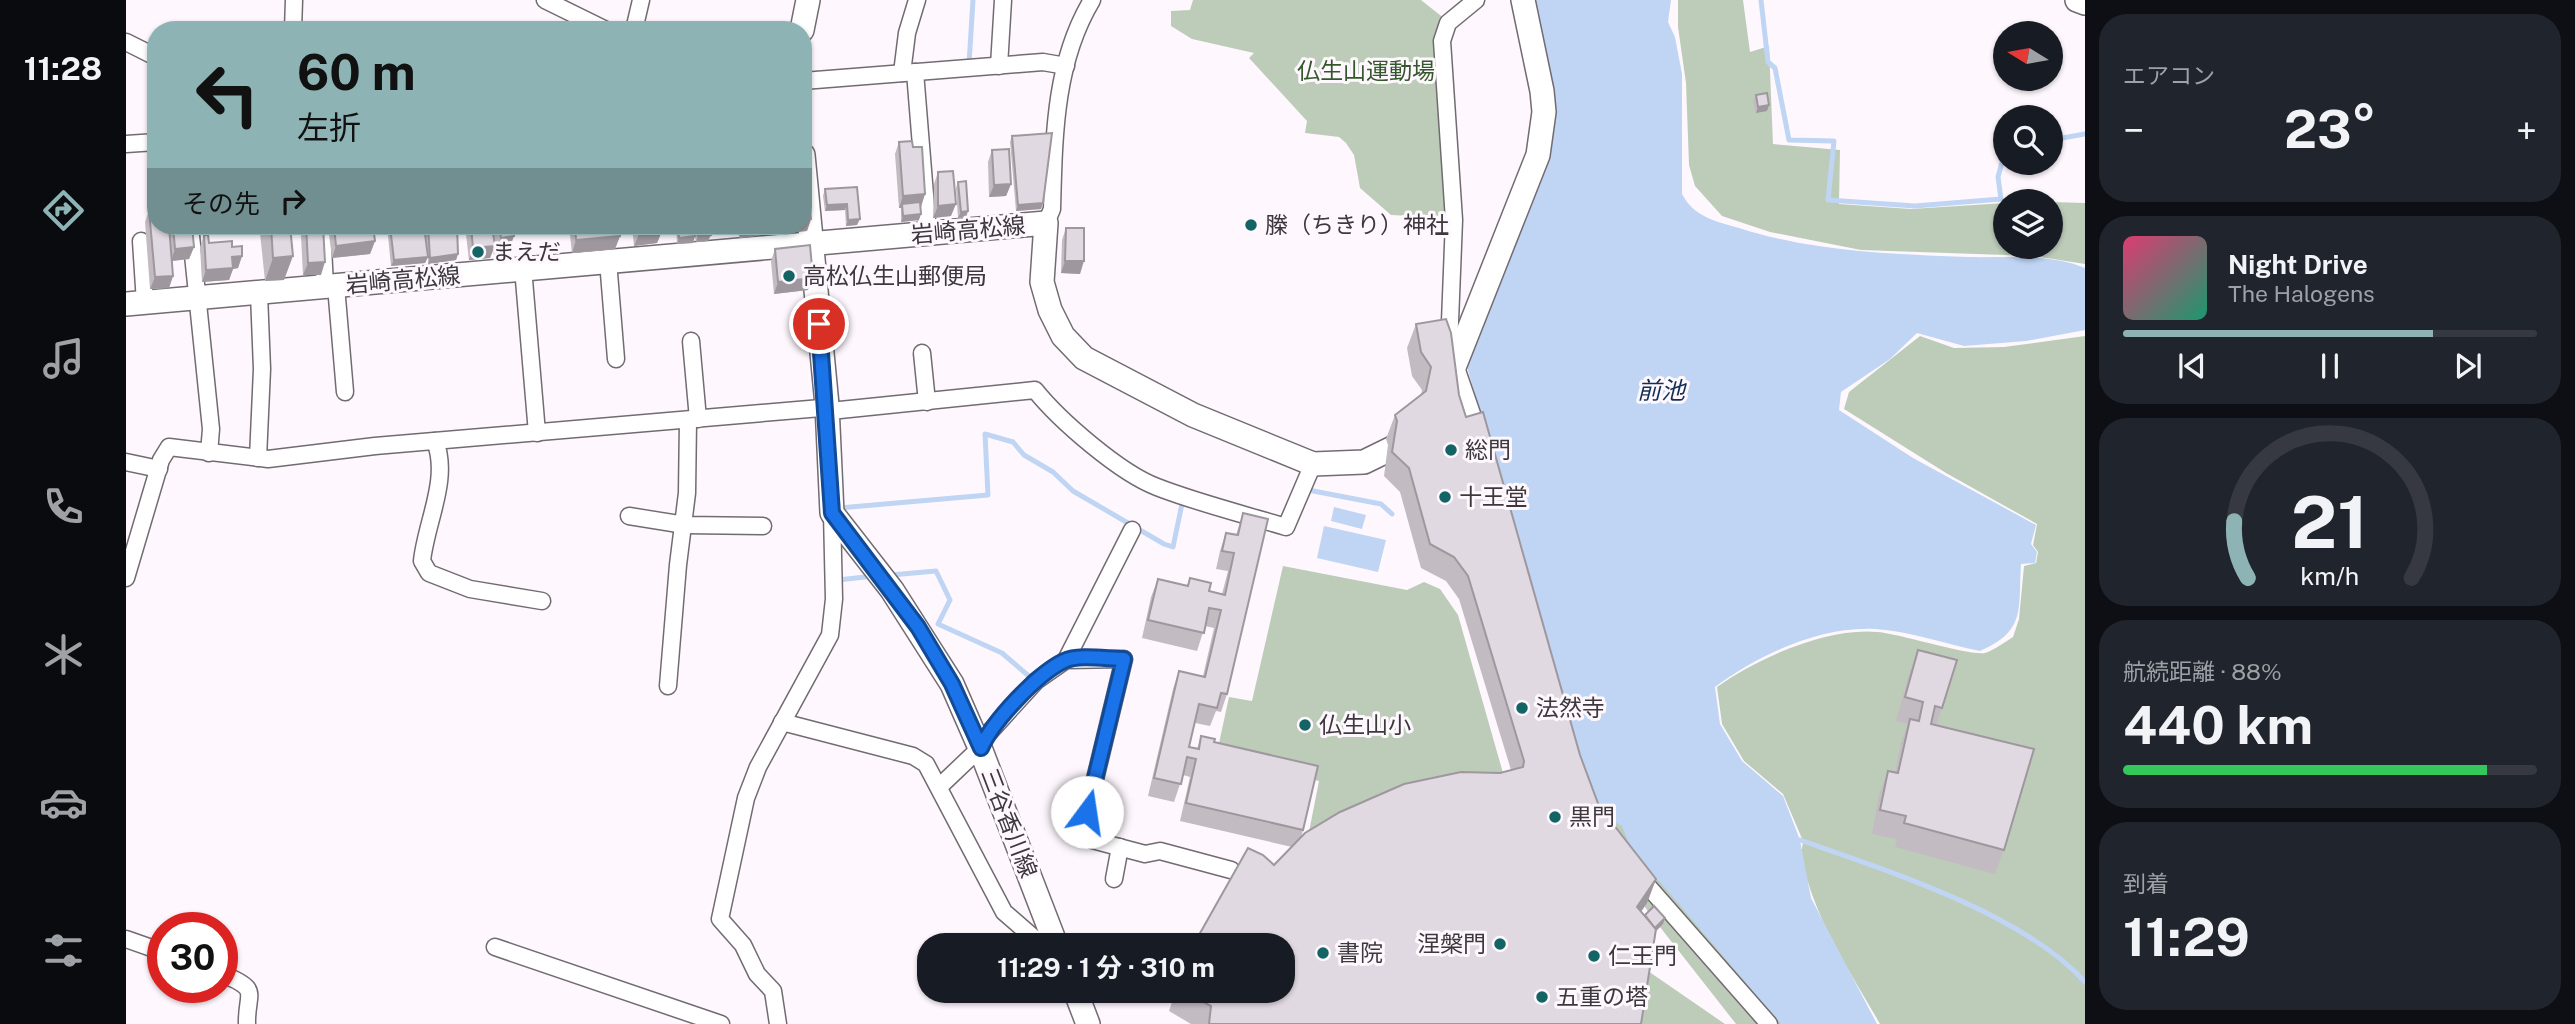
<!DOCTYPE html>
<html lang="ja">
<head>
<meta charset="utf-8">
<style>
	body { margin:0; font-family:"Public Sans","Noto Sans JP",sans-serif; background:#20242c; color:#f1f3f6; height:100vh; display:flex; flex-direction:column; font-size:26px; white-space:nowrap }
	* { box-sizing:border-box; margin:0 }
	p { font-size:23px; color:#9ea1a6 }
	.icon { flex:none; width:38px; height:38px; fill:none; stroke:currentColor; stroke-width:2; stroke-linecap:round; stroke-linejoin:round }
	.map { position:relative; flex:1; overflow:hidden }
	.drawer { display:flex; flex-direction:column; gap:14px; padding:14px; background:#0d0f14; width:490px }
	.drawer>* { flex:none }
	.guide { position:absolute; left:21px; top:21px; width:665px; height:214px; border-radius:28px; box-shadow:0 2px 5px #0004; background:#8eb3b5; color:#111; overflow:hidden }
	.needle { width:46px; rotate:281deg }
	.buttons { position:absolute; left:1867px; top:21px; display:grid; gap:14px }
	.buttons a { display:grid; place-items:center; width:70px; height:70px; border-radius:50%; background:#171b24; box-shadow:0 2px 5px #0004; font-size:35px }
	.speed { position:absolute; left:21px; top:912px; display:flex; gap:14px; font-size:35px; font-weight:700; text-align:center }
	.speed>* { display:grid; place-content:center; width:91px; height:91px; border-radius:50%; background:#171b24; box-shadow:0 2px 5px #0004; line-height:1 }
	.speed .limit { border:10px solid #d22; background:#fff; color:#111 }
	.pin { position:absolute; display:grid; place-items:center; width:60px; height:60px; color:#fff; margin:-30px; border:4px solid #fff; border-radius:50%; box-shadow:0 2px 7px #0007 }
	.me { position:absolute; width:77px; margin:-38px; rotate:14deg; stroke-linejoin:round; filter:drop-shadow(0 0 5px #0008) }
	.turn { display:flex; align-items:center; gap:24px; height:147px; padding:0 35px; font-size:32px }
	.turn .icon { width:91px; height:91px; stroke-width:2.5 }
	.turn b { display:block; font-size:49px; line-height:60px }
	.then { display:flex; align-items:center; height:66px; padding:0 35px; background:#0003; gap:14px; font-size:26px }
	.big { font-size:52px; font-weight:700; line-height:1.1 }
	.drawer .widget { flex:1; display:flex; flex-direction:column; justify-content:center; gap:10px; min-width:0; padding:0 24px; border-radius:28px; background:#20242c }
	.drawer .dial { align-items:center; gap:0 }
	.dial svg { height:182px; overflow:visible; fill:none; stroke:#363941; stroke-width:7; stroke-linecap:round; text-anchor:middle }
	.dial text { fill:#f1f3f6; stroke:none }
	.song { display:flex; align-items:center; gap:21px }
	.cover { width:84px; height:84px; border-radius:10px; background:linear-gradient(135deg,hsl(340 70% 55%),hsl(160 70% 35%)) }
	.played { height:7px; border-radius:4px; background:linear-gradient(90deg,#8eb3b5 75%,#363941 75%) }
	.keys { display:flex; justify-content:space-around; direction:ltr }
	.heat { display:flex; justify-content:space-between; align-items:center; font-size:38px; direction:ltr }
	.charge { height:10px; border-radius:5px; background:linear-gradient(90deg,#34c759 88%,#363941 0) }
	.trip { position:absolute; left:791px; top:933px; width:378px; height:70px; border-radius:28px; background:#171b24; box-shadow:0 2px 5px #0004; font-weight:700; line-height:70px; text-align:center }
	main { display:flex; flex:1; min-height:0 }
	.menu { display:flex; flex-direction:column; width:126px; justify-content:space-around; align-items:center; background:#090b0e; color:#9ea1a6 }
	.menu .icon { width:49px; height:49px }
	.menu .active { color:#8eb3b5 }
	.menu b { font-size:32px; color:#f1f3f6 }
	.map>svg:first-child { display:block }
	.green { fill:#bdccb9 }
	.water { fill:#bfd5f3 }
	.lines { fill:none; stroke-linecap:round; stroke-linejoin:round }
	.stream { stroke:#bfd5f3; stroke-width:5 }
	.street-casing { stroke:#726b72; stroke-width:19 }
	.secondary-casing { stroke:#726b72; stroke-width:26 }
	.street { stroke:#fff; stroke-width:16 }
	.secondary { stroke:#fff; stroke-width:23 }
	.wall { fill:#c2bbc2 }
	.shaded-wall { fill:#9e989e }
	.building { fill:#e1d9e1; stroke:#9e989e; stroke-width:2 }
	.route-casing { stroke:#114b97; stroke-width:18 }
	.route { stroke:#1a73e8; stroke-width:12 }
	.poi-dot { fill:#156465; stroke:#fef8fe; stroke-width:2.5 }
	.labels { text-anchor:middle; stroke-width:6; stroke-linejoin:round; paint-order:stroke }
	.park-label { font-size:23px; fill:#35572c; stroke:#fef8fe }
	.poi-label { font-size:23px; fill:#3c383b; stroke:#fef8fe; text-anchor:start }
	.street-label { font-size:23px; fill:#3c383b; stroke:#fef8fe }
	.water-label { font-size:24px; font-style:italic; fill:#112f55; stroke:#fef8fe }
</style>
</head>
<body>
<main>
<nav class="menu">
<b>11:28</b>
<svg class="icon active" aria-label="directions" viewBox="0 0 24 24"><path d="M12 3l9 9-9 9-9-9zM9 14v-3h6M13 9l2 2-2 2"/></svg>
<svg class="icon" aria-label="music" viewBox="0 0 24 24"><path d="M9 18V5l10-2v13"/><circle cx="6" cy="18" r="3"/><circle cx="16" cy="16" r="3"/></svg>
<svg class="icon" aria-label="phone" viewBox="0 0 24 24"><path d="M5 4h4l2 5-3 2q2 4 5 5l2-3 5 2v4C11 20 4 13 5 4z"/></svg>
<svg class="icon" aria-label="climate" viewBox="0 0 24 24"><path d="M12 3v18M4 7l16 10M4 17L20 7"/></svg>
<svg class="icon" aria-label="car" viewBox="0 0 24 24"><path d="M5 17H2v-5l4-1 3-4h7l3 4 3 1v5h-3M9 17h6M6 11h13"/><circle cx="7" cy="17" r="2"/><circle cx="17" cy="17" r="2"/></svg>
<svg class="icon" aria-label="filters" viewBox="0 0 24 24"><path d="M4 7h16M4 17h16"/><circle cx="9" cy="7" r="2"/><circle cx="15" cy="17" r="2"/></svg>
</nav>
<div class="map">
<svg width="1959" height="1024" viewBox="0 0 1959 1024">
	<rect width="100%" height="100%" fill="#fef8fe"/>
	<g class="green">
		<polygon points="1067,0 1295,0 1319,19 1310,37 1309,52 1322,218 1265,215 1234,188 1228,155 1220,143 1213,137 1179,133 1181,121 1123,58 1128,53 1066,39 1045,26 1045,11 1064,10"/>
		<polygon points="1552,0 1617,0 1624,52 1643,46 1647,144 1714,150 1713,204 1785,209 1879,203 1880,247 1925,247 1925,202 1959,203 1959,264 1908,256 1735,250 1644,232 1596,216 1569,186 1563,165 1560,83 1552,27"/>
		<path d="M1794 336 1828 348 1878 347 1959 336V1024H1754C1728 978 1697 932 1682 882L1645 889 1662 1024H1610L1523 913 1467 826 1519 774 1553 867 1676 849 1677 841 1657 794 1618 761 1596 724 1591 687C1632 658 1701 627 1752 632 1774 634 1844 656 1859 653 1868 650 1879 642 1887 637L1893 619 1898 566 1910 563 1912 552 1907 545 1911 524 1820 473 1718 409 1723 392Z"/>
		<polygon points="1157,566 1281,590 1298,582 1314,589 1332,615 1381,787 1181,842 1193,781 1090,757 1103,697 1126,701"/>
		<polygon points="1522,971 1599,1024 1514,1024"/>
	</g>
	<g class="water">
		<path d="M1404 0H1545L1542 22 1549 37 1556 74V194C1568 217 1589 221 1613 228 1688 252 1764 254 1842 257 1879 258 1924 253 1959 268V330L1900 341 1838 346 1791 333 1764 359 1715 392 1713 410 1787 458 1910 525 1905 544 1911 552 1909 563 1895 564C1892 608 1901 631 1854 651 1820 644 1783 631 1749 629 1694 626 1632 655 1589 687L1594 724 1616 761 1657 796 1674 840 1685 898 1751 1024H1655L1534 882 1509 859 1496 826 1469 812 1337 353 1419 153Z"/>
		<polygon points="1208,507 1240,515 1236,529 1205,521"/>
		<polygon points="1198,526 1260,540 1252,572 1191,558"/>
	</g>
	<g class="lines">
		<g class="stream">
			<polyline points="1635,0 1642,62 1649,68 1663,140 1708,141 1702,200 1789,206 1875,199 1872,177 1880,148"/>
			<polyline points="843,64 847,0"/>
			<polyline points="1925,140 1959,134"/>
			<polyline points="1181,492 1182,490 1255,504 1266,514"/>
			<polyline points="713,508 862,495 859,434 887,442 898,455 927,472 947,491 1038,544 1047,547 1057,499"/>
			<polyline points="765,575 810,571 824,600 812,624 876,653 905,678"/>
			<polyline points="712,576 712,580 748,576"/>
			<path d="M1674 840C1760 870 1898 914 1959 982"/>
		</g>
		<defs>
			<g id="street">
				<polyline points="419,0 480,30"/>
				<polyline points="1350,0 1322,23 1316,41 1328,220 1323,347 1353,434"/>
				<polyline points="167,30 168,0"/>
				<polyline points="508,30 515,0"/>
				<polyline points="0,42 30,57"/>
				<polyline points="873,66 877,0"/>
				<polyline points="789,72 802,232"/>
				<polyline points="776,73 781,33 791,0"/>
				<polyline points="677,81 917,62 940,66"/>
				<polyline points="0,144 30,142"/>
				<path d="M920 223 926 209C928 138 928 63 966 0"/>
				<polyline points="64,226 85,429 83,453"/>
				<polyline points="196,226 199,287"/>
				<polyline points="15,241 19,303"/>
				<polyline points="482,261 490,359"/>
				<polyline points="397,268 411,433"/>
				<polyline points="210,286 219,392"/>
				<polyline points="565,341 572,419"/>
				<polyline points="796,353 801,402"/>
				<path d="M309 441C324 479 300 522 296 561L303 573 344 589 416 601"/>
				<polyline points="132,458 136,369 133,294"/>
				<polyline points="0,462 33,469"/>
				<polyline points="503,516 559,525 637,526"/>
				<path d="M0 578 35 460 43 447 142 459 249 446 695 408 704 411 909 390C934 421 994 473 1031 487 1072 503 1117 514 1160 527L1187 464"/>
				<polyline points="940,660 1006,530"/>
				<polyline points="542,686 552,565 561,493 562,420"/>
				<polyline points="656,722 787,756 800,764 878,912 916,945"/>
				<polyline points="813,787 854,748 860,736 910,681 940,660 998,659 955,837 1019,854 1034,851 1105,870"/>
				<polyline points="1513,876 1643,1024"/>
				<polyline points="988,879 994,847"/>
				<polyline points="0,939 37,952"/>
				<polyline points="369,947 595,1024"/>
				<path d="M96 974C136 990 120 992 121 1024"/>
				<polyline points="652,1024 647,991 631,974 617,945 594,919 620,798 632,767 704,635 708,599 706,513"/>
			</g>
			<g id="secondary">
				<polyline points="1951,0 1959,3"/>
				<polyline points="676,30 682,0"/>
				<polyline points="677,155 701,405 706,513 766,590 826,684 854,748 930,945"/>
				<polyline points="0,304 920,223 916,282 924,310 937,336 958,358 1067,415 1187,464 1238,462 1285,439"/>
				<polyline points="1319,390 1412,155 1418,112 1416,91 1397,0"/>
				<polyline points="949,990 962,1024"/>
			</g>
		</defs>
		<use href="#street" class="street-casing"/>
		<use href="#secondary" class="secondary-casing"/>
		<use href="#street" class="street"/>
		<use href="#secondary" class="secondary"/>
	</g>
	<g class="wall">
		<polygon points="1630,95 1643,105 1641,111 1630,113 1627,101"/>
		<polygon points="886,136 917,203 915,209 890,211 884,142"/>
		<polygon points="773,142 787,147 799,194 794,207 793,220 775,222 775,208 773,208 769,154"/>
		<polygon points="866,150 885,184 880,196 863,197 862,162"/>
		<polygon points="812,172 825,216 807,218 808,184"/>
		<polygon points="832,182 842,211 840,217 832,218 830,188"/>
		<polygon points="731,187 731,225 720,226 719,210 699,211 697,196 699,189"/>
		<polygon points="23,210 30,226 66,226 68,247 63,259 46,261 47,276 43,288 24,289 19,222"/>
		<polygon points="685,219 681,231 636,235 635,226 677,226"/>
		<polygon points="137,226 164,226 158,280 139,281 134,233"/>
		<polygon points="179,226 197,226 195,275 177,275 175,236"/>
		<polygon points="202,226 247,226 249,241 244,254 206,258"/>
		<polygon points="261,226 298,226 301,251 299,226 331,226 332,254 330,260 302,264 302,257 299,263 265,266"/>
		<polygon points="339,226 407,226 406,230 387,231 388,236 381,254 368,256 367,249 364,258 343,260"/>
		<polygon points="443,226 493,226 494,236 489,249 446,253"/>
		<polygon points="506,226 535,226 536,231 531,243 508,246"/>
		<polygon points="550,226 584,226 582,241 570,242 569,237 567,243 551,244"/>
		<polygon points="612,226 632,226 630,236 613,238"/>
		<polygon points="940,228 954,274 935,273 936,240"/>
		<polygon points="78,235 83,243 106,247 116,256 112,268 107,269 103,280 76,282 74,247"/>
		<polygon points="649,249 682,290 648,294 645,261"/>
		<polygon points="1290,324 1333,395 1454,755 1473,806 1530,879 1521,903 1515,912 1519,915 1539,918 1537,924 1530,931 1515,1024 1065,1024 1043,1011 1050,990 1157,990 1148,865 1166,847 1054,821 1064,777 1057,775 1048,802 1022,796 1047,689 1053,671 1077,676 1088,628 1079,626 1071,651 1016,638 1025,597 1032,579 1061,586 1064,578 1083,591 1096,594 1102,571 1090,569 1094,551 1100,533 1110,535 1117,513 1101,694 1095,712 1090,711 1084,726 1069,723 1063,747 1071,749 1075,736 1088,742 1177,830 1175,838 1385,770 1333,599 1320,581 1295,568 1274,492 1258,476 1262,445 1260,439 1269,415 1295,395 1296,390 1286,376 1281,348"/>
		<polygon points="1792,650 1816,708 1810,726 1878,850 1869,874 1769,847 1771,839 1746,834 1753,795 1762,771 1769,773 1775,743 1782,724 1770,721 1783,674"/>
	</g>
	<g class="shaded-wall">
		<polygon points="1643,105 1641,111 1630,113 1632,107"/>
		<polygon points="885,184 880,196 863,197 868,185"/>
		<polygon points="799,194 795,207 776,208 776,204 775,208 773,208 777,196"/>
		<polygon points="917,203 915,209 890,211 892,205"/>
		<polygon points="721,204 719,210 699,211 701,205"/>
		<polygon points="830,204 825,216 807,218 812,206"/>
		<polygon points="842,211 840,217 832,218 835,212"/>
		<polygon points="795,214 793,220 775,222 777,216"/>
		<polygon points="685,219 681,231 636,235 640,226 677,226 677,220"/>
		<polygon points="734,219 731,225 720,226 722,220"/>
		<polygon points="388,226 407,226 406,230 386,231"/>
		<polygon points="632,229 630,236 613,238 615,231"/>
		<polygon points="536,231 531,243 508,246 513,234"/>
		<polygon points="585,235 582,241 570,242 572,236"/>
		<polygon points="388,236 381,254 368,256 375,238"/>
		<polygon points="494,236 489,249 446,253 450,240"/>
		<polygon points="569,236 567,243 551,244 553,238"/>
		<polygon points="249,241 244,254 206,258 210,246"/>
		<polygon points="369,246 364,258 343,260 347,248"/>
		<polygon points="68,247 63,259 45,261 49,249"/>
		<polygon points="332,254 330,260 302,264 304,258"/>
		<polygon points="116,256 112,268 107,269 103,280 76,282 80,270 106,257"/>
		<polygon points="167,256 158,280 139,281 147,258"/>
		<polygon points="302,257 299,263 265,266 268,260"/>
		<polygon points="939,261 958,261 954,274 935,273"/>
		<polygon points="199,262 195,275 177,275 182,263"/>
		<polygon points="47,276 43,288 24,289 29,277"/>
		<polygon points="687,278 682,290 648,294 652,282"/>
		<polygon points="1530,879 1521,903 1502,930 1511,907"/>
		<polygon points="1539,918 1537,924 1519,942 1521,936"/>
	</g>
	<g class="building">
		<polygon points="1641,93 1643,105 1632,107 1630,95"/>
		<polygon points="926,133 917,203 892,205 886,136"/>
		<polygon points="786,141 787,147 796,147 799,194 777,196 773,142"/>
		<polygon points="883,149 885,184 868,185 866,150"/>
		<polygon points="677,166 680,166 685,219 677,220"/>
		<polygon points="827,171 830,204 812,206 812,172"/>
		<polygon points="840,181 842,211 835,212 832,182"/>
		<polygon points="731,187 734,219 722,220 721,204 701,205 699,189"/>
		<polygon points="794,202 795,214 777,216 776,204"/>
		<polygon points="30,209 30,226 43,226 47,276 29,277 23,210"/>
		<polygon points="47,226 66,226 68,247 49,249"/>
		<polygon points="145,226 164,226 167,256 147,258"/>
		<polygon points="180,226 197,226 199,262 182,263"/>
		<polygon points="208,226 247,226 249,241 210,246"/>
		<polygon points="264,226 298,226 302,257 268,260"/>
		<polygon points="302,226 331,226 332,254 304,258"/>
		<polygon points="345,226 366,226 369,246 347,248"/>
		<polygon points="373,226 387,226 388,236 375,238"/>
		<polygon points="449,226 493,226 494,236 450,240"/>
		<polygon points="512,226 535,226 536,231 513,234"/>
		<polygon points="552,226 568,226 569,236 553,238"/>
		<polygon points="571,226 584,226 585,235 572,236"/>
		<polygon points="615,226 632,226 632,229 615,231"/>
		<polygon points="940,228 958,228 958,261 939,261"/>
		<polygon points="78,235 82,235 83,243 106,241 106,247 116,246 116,256 106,257 107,268 80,270"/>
		<polygon points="684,245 687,278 652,282 649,249"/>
		<polygon points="1320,319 1325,333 1333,395 1340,417 1357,412 1454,755 1473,806 1530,879 1511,907 1530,929 1515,1024 1083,1024 1085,1006 1056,990 1157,990 1157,945 1069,945 1073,935 1122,848 1137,855 1148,865 1179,833 1214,812 1278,784 1335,772 1374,773 1397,767 1398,761 1342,576 1328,557 1304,544 1283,468 1266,452 1271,421 1269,415 1300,391 1305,367 1295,352 1290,324"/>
		<polygon points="1117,513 1142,519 1101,694 1095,693 1091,708 1073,704 1063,747 1073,749 1075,736 1089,739 1088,742 1192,766 1177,830 1060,803 1070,759 1061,757 1055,784 1028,778 1053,671 1079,677 1095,610 1083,608 1078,633 1022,620 1032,579 1062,586 1064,578 1085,583 1083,591 1099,595 1108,553 1096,551 1100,533 1112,535"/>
		<polygon points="1792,650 1831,660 1816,708 1809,706 1805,724 1908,749 1878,850 1778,823 1780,816 1754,810 1762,771 1772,773 1784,719 1793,721 1797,702 1779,697"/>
		<polygon points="1528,906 1539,918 1529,928 1519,915"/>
	</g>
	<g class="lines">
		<defs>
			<path id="route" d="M693 324 706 513 792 627 826 684 855 748C867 721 911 674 938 661 953 654 981 659 998 659L961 812"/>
		</defs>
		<use href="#route" class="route-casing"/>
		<use href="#route" class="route"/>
	</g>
	<g class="poi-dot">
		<circle cx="1125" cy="225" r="7"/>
		<circle cx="352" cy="252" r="7"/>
		<circle cx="663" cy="276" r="7"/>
		<circle cx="1325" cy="450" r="7"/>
		<circle cx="1319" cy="497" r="7"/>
		<circle cx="1396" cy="708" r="7"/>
		<circle cx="1179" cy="725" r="7"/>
		<circle cx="1429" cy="817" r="7"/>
		<circle cx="1374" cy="944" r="7"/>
		<circle cx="1197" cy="953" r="7"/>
		<circle cx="1468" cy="956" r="7"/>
		<circle cx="1416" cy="997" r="7"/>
	</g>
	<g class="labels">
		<g class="park-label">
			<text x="1240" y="79">仏生山運動場</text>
		</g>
		<g class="poi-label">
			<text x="1139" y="233">榺（ちきり）神社</text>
			<text x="366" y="260">まえだ</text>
			<text x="677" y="284">高松仏生山郵便局</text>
			<text x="1339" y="458">総門</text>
			<text x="1333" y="505">十王堂</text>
			<text x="1410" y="716">法然寺</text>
			<text x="1193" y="733">仏生山小</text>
			<text x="1443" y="825">黒門</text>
			<text x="1360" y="952" text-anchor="end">涅槃門</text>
			<text x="1211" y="961">書院</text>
			<text x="1482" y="964">仁王門</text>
			<text x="1430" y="1005">五重の塔</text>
		</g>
		<g class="street-label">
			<text transform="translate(842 230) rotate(-5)" y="8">岩崎高松線</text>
			<text transform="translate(277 280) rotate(-5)" y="8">岩崎高松線</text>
			<text transform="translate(883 823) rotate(69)" y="8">三谷香川線</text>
		</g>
		<g class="water-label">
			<text x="1535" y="399">前池</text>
		</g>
	</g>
</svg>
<div class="buttons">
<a><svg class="needle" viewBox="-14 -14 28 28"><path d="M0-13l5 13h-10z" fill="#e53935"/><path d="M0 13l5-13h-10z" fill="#9ea1a6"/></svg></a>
<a><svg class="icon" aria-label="search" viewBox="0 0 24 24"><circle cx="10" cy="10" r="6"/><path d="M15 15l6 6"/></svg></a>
<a><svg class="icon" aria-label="layers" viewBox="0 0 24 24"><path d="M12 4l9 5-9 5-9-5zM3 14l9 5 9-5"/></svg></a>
</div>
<div class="speed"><div class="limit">30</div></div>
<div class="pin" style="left:693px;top:324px;background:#d93025"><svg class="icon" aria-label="arrive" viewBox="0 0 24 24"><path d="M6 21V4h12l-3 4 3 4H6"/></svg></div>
<svg class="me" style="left:961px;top:812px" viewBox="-20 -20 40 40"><circle r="19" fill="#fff"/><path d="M0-13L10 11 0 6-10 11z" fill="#1a73e8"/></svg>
<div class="trip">11:29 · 1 分 · 310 m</div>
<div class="guide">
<div class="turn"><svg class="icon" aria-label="left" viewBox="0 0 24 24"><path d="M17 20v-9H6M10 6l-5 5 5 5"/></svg><div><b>60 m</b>左折</div></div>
<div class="then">その先<svg class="icon" aria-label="right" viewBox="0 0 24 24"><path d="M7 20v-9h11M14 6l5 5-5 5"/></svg></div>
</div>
</div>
<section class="drawer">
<div class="widget"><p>エアコン</p>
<div class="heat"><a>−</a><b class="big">23°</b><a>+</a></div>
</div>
<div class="widget">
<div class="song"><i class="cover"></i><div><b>Night Drive</b><p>The Halogens</p></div></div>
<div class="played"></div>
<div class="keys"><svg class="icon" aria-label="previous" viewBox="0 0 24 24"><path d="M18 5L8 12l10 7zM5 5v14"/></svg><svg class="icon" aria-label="pause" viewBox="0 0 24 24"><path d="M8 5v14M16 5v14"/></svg><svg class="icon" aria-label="next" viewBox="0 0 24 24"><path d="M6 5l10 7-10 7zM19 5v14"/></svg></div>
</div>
<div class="widget dial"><svg viewBox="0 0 100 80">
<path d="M14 69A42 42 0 1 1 86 69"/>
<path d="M14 69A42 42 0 0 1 8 44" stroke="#8eb3b5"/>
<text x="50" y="56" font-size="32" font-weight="700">21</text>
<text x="50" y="72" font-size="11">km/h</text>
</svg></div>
<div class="widget"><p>航続距離 · 88%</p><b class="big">440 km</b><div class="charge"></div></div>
<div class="widget"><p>到着</p><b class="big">11:29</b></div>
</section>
</main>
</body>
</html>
